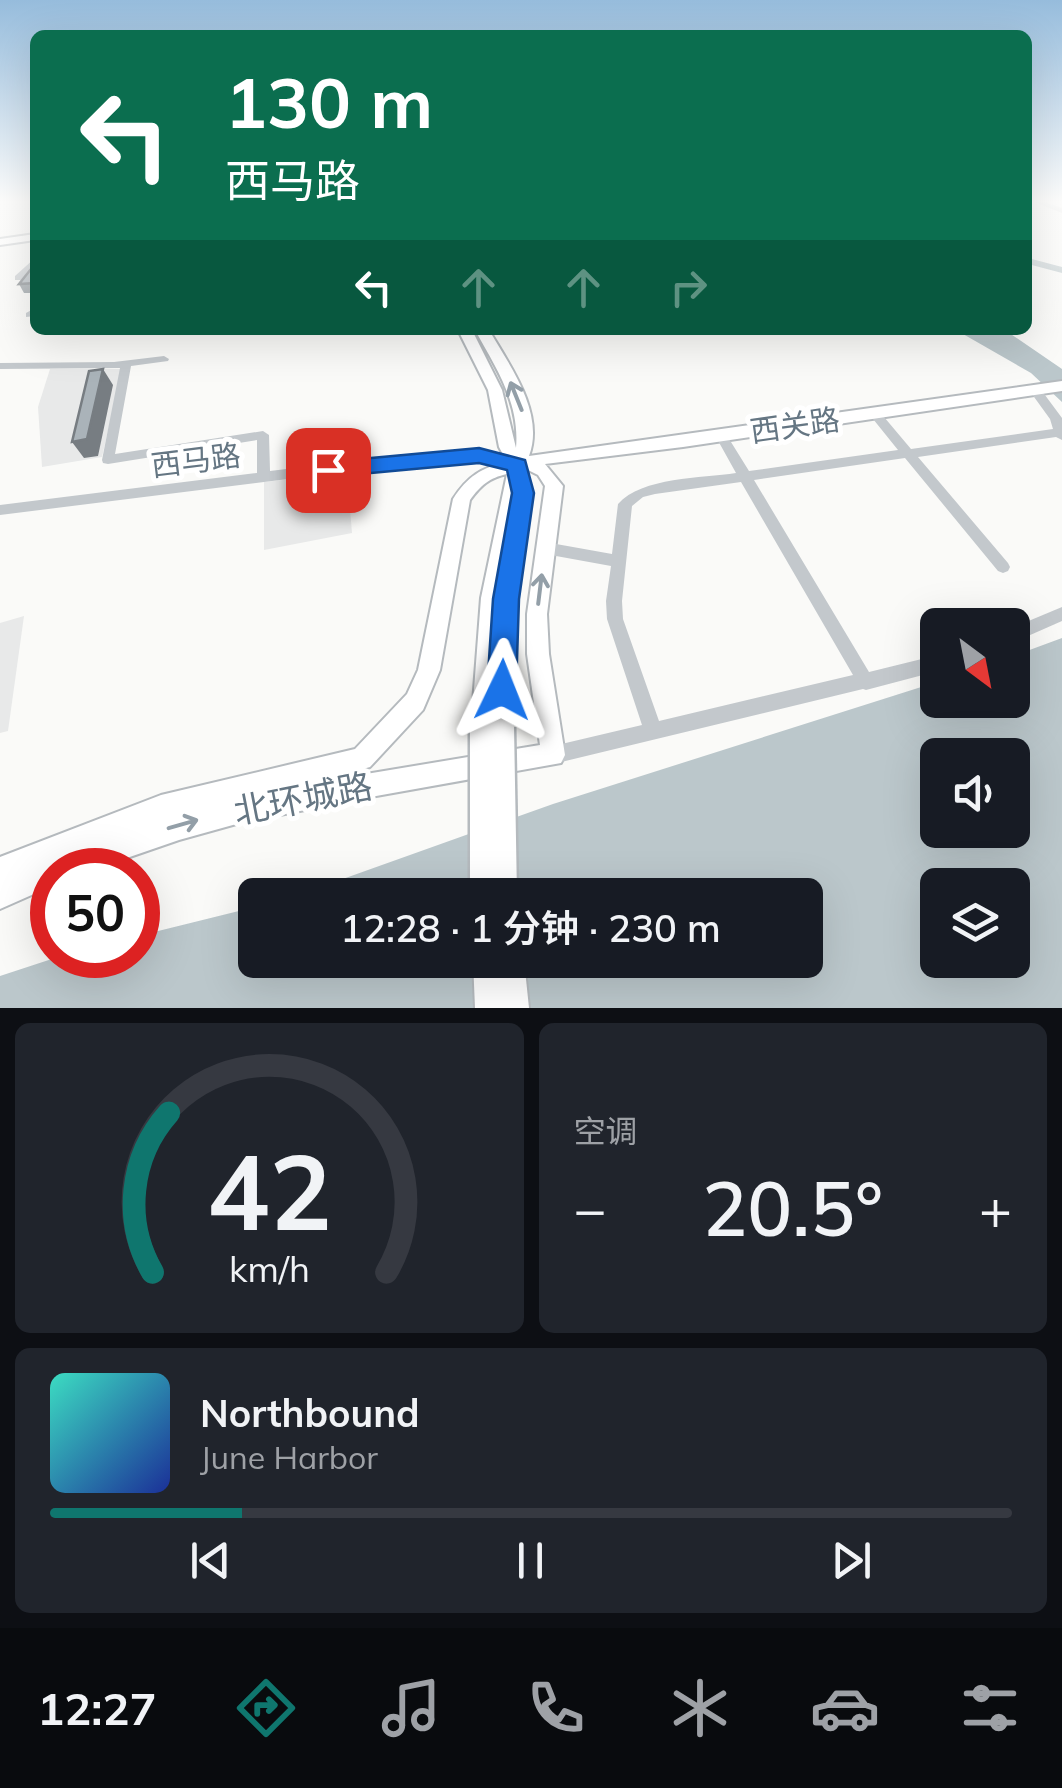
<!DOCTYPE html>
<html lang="zh">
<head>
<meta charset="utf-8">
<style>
	body { margin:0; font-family:Mulish,"Noto Sans SC",sans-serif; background:#20242c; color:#f1f3f6; height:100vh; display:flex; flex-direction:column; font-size:38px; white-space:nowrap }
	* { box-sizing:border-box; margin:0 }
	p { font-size:32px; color:#9ea1a6 }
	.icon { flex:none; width:55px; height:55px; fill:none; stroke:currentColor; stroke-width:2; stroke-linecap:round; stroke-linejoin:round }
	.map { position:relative; height:1008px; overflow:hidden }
	.sheet { display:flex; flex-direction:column; gap:15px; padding:15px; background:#0d0f14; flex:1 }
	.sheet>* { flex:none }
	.banner { position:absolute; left:30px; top:30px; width:1002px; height:305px; border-radius:15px; box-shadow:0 10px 40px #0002; background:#0b6e4f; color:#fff; overflow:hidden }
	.needle { width:65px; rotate:148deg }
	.controls { position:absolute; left:920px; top:608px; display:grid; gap:20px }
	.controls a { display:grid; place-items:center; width:110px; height:110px; border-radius:15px; background:#171b24; box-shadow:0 10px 40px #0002; font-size:50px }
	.speed { position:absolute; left:30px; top:848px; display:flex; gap:20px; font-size:50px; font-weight:700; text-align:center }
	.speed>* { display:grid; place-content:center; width:130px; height:130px; border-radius:50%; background:#171b24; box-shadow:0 10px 40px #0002; line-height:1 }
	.speed .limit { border:15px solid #d22; background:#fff; color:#111 }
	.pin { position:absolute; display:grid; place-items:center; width:85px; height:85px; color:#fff; margin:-42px; border-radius:20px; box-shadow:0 5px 15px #0006 }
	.me { position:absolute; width:110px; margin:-55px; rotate:2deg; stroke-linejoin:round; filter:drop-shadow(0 0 8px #0008) }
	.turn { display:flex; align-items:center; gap:35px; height:210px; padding:0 30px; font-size:45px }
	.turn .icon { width:130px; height:130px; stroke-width:2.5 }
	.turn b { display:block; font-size:70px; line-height:85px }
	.lanes { display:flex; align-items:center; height:95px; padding:0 30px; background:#0003; justify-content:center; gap:50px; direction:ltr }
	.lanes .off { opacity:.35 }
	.big { font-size:75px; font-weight:600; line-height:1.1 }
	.sheet .widget { flex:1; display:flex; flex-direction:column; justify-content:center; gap:15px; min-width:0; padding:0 35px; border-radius:15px; background:#20242c }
	.sheet .dial { align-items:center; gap:0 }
	.dial svg { height:260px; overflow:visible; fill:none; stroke:#363941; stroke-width:7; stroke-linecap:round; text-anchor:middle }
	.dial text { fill:#f1f3f6; stroke:none }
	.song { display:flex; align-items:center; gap:30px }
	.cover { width:120px; height:120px; border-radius:15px; background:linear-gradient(135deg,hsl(170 70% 55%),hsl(230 70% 35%)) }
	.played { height:10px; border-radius:5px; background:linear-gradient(90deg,#0f766e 20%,#363941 20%) }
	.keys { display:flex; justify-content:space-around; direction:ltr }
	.heat { display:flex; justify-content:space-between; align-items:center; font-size:55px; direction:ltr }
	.sheet .tiles { flex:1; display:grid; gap:15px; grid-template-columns:1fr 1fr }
	.widget:last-child { grid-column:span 2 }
	.trip { position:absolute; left:238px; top:878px; width:585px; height:100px; border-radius:15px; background:#171b24; box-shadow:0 10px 40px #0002; font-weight:600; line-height:100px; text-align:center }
	.dock { display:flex; height:160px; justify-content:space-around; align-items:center; background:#090b0e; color:#9ea1a6 }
	.dock .icon { width:70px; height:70px }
	.dock .selected { color:#0f766e }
	.dock b { font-size:45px; color:#f1f3f6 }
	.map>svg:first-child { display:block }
	.built { fill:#e8e9e9 }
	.water { fill:#bbc7cb; fill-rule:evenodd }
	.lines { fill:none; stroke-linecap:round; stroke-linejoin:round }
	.canal { fill:#bbc7cb; fill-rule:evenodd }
	.major-casing { stroke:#b5babe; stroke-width:4 }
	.minor { fill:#c3c8cc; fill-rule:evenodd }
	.major { fill:#fff; fill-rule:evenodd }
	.major-bridge-casing { stroke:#b5babe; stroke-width:31; stroke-linecap:butt }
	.major-bridge { stroke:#fff; stroke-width:26 }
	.wall { fill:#929a9f }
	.shaded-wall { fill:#777d82 }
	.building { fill:#aab3b9; stroke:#777d82; stroke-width:2.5 }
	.oneway { stroke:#939fa8 }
	.route { fill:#1a73e8; stroke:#114b97; stroke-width:2.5 }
	.labels { text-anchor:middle; stroke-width:10; stroke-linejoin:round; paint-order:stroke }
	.street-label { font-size:30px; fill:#657683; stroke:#fff }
	.near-street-label { font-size:35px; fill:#657683; stroke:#fff }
</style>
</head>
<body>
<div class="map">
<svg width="1062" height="1008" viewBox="0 0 1062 1008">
	<rect width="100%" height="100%" fill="#fafaf8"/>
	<g class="built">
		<polygon points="50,369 122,369 102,457 42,467 38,407"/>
		<polygon points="347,473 352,533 264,550 264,482"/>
		<polygon points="24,616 8,731 0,733 0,623"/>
	</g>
	<g class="water">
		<polygon points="956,330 1005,330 1062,369 1062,402 1031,373"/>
		<path d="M1062 638V1008H0V976L64 955H138V936L255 907V960H805V895H298L553 804 937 682 938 700H1012L1013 656ZM938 755H1012V830H938ZM938 885H1012V960H938Z"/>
	</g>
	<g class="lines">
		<polygon class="canal" points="1028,258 1062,267 1062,273 1028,264"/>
		<defs>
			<g id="major">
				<polygon points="35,234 35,240 0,245 0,239"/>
				<path d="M458 330H472L502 390 516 448C520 403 496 368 475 330H489C510 366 545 413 529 456L1062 381V391L683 447 545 464 563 486 547 614 549 654 565 755 561 763 365 798 240 823 179 840 92 870H52V886L0 909V857L161 795 355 749 407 694 418 670 453 499C468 476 481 468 507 462L499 447 488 390ZM526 469 538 475 545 486 527 614V654L540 745 312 783 370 767 423 710 440 670 470 500C481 485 489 478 507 474L481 598 471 729 475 737 483 740 492 734 501 738 509 735 512 727 516 599 532 493Z"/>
				<polygon points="473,960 524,960 529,1008 475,1008"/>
			</g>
		</defs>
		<use href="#major" class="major-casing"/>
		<g class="minor">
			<polygon points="1032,201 1042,201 1062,208 1062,213"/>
			<polygon points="35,258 35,266 21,280 15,280 15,276"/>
			<polygon points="35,308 35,316 26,317 26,313"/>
			<polygon points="164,356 169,359 168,361 131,366 115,454 263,431 269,435 270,471 360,460 479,451 522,462 523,465 517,470 479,459 360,470 0,515 0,505 257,473 257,440 108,464 103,463 102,460 120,368 0,369 0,363 114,362"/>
			<path d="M1035 386 1039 387 1062 418V440L1056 437 918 457 1008 563 1010 567 1008 571 1003 573 998 571 905 458 754 480 869 672 938 655V671L866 690 863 689 553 764 546 762 544 755 546 748 553 746 642 725 607 619 606 601 611 566 545 554 540 552 538 548 540 544 545 542 612 554 618 504C642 477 702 478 736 473L716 437 718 434H726L749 471 898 450 869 414 875 410 879 411 911 449 1053 429 1050 419 1029 390ZM741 482 853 675 659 721 623 619 622 601 632 506 643 497 655 494Z"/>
			<polygon points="1062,607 1062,621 1012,643 1012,628"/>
		</g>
		<use href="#major" class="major"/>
		<defs>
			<g id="major-bridge">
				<polyline points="501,727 504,895"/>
				<polyline points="483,729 483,895"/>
			</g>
		</defs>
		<use href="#major-bridge" class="major-bridge-casing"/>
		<use href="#major-bridge" class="major-bridge"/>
	</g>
	<polygon class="wall" points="35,264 35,293 24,293 19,284"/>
	<polygon class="shaded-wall" points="103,369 113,385 98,456 84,458 72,442"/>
	<g class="building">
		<polygon points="35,264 35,283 19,284"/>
		<polygon points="103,369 87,439 72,442 89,371"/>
	</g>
	<defs><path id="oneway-shaft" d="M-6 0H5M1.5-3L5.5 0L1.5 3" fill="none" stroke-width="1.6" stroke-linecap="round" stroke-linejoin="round" transform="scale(2.5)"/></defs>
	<g class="oneway">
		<use href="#oneway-shaft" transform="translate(516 396) rotate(-112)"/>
		<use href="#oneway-shaft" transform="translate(540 589) rotate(-83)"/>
		<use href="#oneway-shaft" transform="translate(183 824) rotate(-16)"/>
	</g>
	<linearGradient id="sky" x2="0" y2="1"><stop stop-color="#96bcdc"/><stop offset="0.59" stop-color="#fdfdfc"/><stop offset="1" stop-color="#fdfdfc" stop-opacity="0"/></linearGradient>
	<rect width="1062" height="342" fill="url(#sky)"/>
	<polygon class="route" points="479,448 525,460 534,493 519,599 516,690 512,700 502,704 491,700 487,690 493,599 512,493 507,470 479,463 328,477 317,470 328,462"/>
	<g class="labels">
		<g class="street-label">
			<text transform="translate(795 426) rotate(-8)" y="10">西关路</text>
			<text transform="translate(196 461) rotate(-7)" y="10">西马路</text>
		</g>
		<g class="near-street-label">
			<text transform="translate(303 799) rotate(-11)" y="12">北环城路</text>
		</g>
	</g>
</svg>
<div class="controls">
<a><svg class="needle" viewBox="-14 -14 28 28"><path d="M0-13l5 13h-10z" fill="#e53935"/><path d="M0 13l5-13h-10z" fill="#9ea1a6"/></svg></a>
<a><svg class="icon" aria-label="sound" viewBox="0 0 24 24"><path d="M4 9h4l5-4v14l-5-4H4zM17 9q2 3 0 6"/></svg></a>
<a><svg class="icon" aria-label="layers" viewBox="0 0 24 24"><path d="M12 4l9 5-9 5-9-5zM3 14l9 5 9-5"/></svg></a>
</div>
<div class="speed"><div class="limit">50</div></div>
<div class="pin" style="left:328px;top:470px;background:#d93025"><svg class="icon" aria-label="arrive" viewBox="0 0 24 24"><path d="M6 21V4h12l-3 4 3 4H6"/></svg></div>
<svg class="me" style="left:502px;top:690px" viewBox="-20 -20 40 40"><path d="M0-17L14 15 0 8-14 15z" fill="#1a73e8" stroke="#fff" stroke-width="4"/></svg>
<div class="trip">12:28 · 1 分钟 · 230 m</div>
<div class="banner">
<div class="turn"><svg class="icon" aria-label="left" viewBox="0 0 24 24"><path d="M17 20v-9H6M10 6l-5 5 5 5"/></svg><div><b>130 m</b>西马路</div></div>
<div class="lanes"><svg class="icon" aria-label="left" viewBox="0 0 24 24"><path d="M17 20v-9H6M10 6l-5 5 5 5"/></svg><svg class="icon off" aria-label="ahead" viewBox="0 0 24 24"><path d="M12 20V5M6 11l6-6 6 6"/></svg><svg class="icon off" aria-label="ahead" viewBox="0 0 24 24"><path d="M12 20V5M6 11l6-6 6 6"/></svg><svg class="icon off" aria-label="right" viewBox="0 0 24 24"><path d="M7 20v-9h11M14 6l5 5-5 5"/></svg></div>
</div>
</div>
<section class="sheet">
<div class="tiles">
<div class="widget dial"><svg viewBox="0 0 100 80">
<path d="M14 69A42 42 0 1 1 86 69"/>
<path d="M14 69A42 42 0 0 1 19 20" stroke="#0f766e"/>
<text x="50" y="56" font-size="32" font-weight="700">42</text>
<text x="50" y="72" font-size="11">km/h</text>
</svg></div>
<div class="widget"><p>空调</p>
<div class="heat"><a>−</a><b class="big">20.5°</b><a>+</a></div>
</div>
<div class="widget">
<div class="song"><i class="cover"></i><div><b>Northbound</b><p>June Harbor</p></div></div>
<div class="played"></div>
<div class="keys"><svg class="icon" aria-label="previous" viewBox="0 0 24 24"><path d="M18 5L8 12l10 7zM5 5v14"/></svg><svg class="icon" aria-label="pause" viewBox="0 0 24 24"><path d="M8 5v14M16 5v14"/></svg><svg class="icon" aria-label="next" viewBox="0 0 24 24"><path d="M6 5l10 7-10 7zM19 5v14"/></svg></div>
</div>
</div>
</section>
<nav class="dock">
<b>12:27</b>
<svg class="icon selected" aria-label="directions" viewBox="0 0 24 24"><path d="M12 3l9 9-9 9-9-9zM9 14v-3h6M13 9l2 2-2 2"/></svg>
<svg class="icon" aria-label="music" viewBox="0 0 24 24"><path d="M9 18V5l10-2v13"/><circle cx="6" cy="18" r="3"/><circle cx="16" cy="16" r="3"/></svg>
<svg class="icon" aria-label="phone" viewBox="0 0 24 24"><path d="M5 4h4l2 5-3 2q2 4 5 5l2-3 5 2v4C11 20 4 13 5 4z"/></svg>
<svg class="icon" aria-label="climate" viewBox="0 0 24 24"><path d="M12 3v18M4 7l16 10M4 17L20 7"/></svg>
<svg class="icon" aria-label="car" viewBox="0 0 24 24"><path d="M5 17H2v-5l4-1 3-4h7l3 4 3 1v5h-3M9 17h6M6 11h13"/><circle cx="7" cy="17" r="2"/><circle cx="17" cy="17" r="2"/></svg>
<svg class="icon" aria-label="filters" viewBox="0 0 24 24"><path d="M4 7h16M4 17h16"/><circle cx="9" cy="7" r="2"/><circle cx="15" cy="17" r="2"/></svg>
</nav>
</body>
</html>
